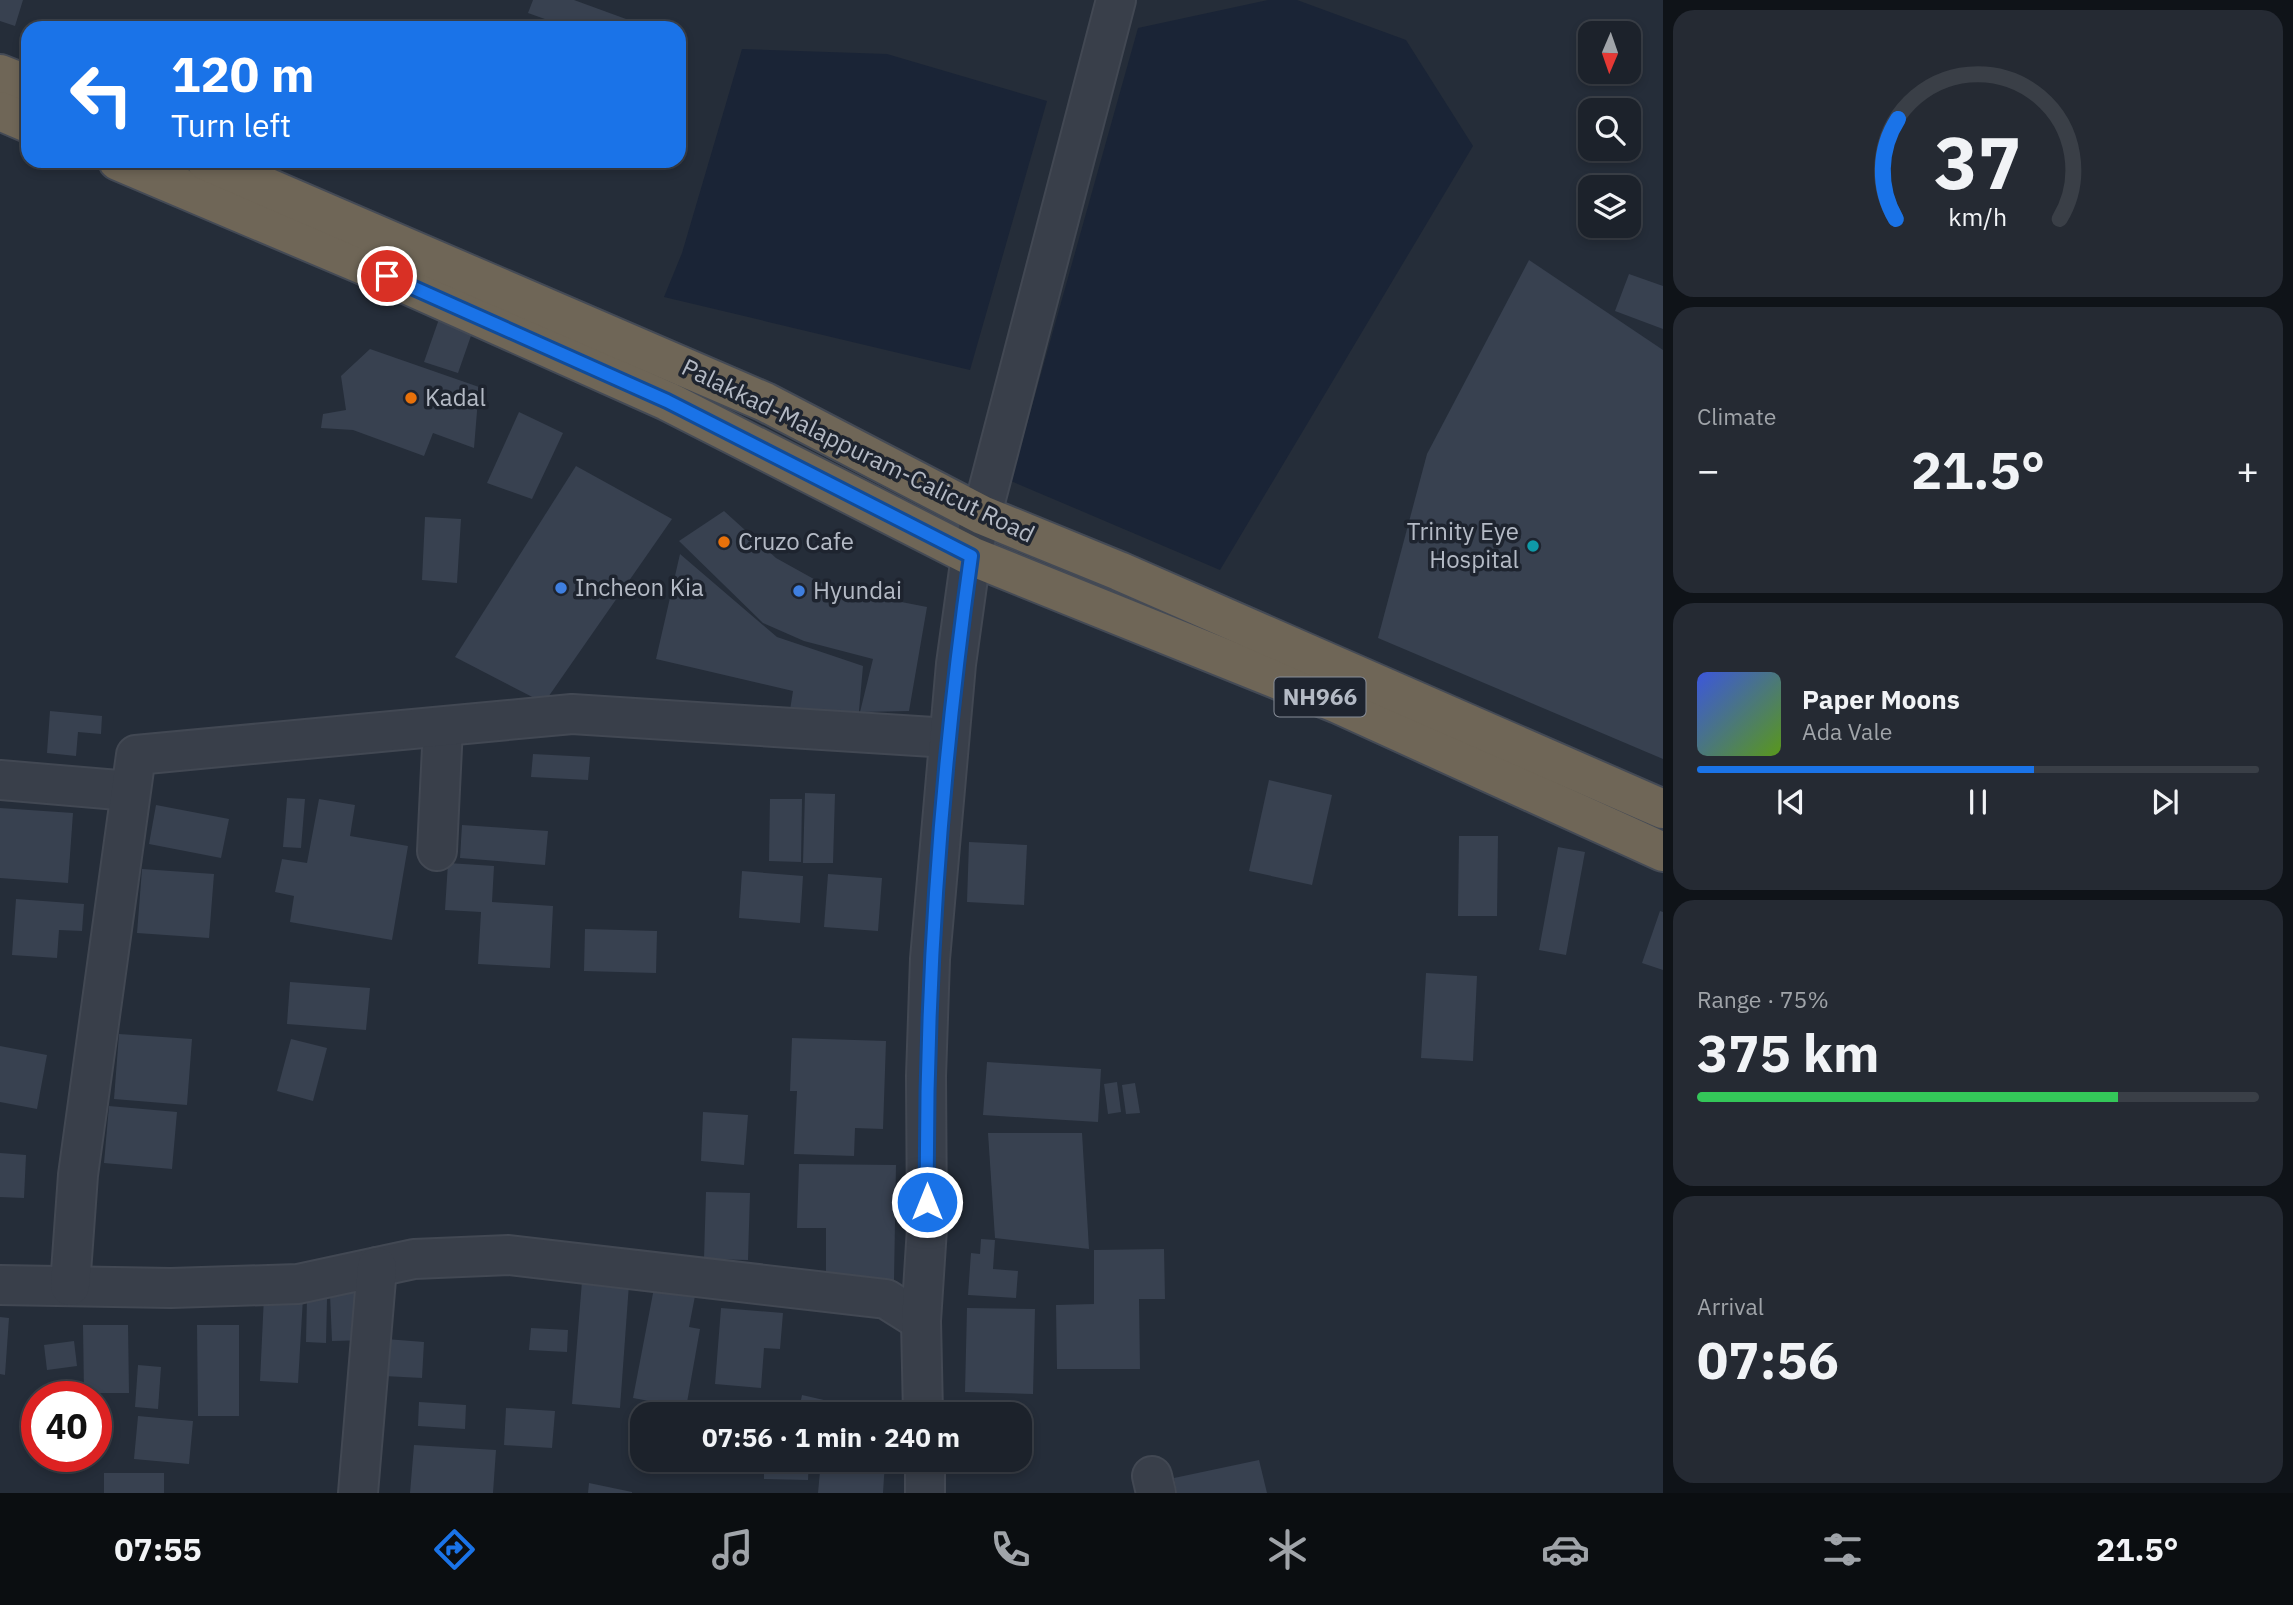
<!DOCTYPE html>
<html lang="en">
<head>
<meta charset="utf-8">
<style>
	body { margin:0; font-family:"IBM Plex Sans",sans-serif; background:#252a33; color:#f1f3f6; height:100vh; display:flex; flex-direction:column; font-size:26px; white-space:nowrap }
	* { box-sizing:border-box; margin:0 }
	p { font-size:23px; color:#a0a4a9 }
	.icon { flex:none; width:38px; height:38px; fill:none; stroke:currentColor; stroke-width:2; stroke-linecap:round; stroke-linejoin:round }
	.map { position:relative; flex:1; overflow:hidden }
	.details { display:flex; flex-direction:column; gap:10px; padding:10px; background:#0f1318; width:630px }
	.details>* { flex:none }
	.top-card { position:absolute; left:21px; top:21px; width:665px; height:147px; border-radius:21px; box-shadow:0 4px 10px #0003,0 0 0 2px #3a3f47; background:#1a73e8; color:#fff; overflow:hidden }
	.needle { width:46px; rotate:182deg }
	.buttons { position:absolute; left:1578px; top:21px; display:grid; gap:14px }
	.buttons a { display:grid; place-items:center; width:63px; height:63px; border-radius:14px; background:#1c222b; box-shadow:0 4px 10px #0003,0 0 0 2px #3a3f47; font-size:35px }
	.speed { position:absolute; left:21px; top:1381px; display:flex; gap:14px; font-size:35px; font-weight:700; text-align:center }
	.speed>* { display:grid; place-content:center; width:91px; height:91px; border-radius:50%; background:#1c222b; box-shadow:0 4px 10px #0003,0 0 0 2px #3a3f47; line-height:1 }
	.speed .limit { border:10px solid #d22; background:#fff; color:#111 }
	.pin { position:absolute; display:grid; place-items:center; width:60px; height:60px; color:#fff; margin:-30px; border:4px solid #fff; border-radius:50%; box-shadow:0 2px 7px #0007 }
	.me { position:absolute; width:77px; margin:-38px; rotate:0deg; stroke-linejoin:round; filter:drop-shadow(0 0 5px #0008) }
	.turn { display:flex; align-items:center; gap:24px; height:147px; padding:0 35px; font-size:32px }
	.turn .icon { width:91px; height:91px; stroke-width:2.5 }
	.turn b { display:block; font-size:49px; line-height:60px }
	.big { font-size:52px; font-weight:700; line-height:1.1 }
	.details .card { flex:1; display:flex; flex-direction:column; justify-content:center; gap:10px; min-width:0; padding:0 24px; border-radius:21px; background:#252a33 }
	.details .dial { align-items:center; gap:0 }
	.dial svg { height:182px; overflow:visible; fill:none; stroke:#3a3f47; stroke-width:7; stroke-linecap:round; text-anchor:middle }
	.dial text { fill:#f1f3f6; stroke:none }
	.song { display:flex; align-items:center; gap:21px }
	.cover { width:84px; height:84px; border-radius:10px; background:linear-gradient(135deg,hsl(230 70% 55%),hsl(90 70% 35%)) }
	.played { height:7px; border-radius:4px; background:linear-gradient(90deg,#1a73e8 60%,#3a3f47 60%) }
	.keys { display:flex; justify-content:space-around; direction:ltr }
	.heat { display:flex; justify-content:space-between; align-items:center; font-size:38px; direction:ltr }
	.charge { height:10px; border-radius:5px; background:linear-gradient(90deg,#34c759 75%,#3a3f47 0) }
	.trip { position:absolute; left:630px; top:1402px; width:402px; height:70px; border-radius:21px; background:#1c222b; box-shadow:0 4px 10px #0003,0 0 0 2px #3a3f47; font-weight:700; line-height:70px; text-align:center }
	.tabs { display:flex; height:112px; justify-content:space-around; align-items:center; background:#0b0e11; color:#a0a4a9 }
	.tabs .icon { width:49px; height:49px }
	.tabs .selected { color:#1a73e8 }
	.tabs b { font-size:32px; color:#f1f3f6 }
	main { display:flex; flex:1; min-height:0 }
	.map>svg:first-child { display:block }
	.water { fill:#1a2436 }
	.building { fill:#384150 }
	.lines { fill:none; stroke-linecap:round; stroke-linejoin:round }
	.minor-casing { stroke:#424853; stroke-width:42 }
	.highway-casing { stroke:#444a55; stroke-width:42 }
	.minor { stroke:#393f4a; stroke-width:38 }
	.highway { stroke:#6f6657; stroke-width:38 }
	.route-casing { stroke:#114b97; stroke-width:18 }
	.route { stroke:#1a73e8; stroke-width:12 }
	.food-dot { fill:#e8710a; stroke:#1e242f; stroke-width:2.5 }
	.culture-dot { fill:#0f9aa8; stroke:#1e242f; stroke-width:2.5 }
	.shop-dot { fill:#3f7fe0; stroke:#1e242f; stroke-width:2.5 }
	.labels { text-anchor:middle; stroke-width:7; stroke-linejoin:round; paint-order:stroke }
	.shield { fill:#1e242f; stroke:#878d98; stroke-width:2 }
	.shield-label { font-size:23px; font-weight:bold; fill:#b4bac5 }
	.poi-label { font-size:24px; fill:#b4bac5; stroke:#1e242f; text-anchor:start }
	.street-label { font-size:24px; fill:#b4bac5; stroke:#1e242f }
</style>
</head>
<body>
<main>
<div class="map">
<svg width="1663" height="1493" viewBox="0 0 1663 1493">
	<rect width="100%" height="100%" fill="#252d39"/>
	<g class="water">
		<polygon points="1268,0 1297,0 1406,40 1473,146 1220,570 1011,481 1138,28"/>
		<polygon points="742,49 887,54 1047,101 970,370 664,297 682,253"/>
	</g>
	<g class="building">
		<polygon points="0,0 23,0 15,26 0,21"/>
		<polygon points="533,0 574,0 626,19 622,28 570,28 528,13"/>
		<polygon points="1529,260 1663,350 1663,759 1378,638 1427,454"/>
		<polygon points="1629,274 1663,286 1663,329 1615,311"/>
		<polygon points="439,319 473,330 458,373 424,362"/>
		<polygon points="370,349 479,387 474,448 433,433 424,456 353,430 321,428 323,414 346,410 341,376"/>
		<polygon points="519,412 563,433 532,499 487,483"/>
		<polygon points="576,466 672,519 544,703 455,657"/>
		<polygon points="724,511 776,558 830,588 927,607 909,711 860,712 873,659 804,641 763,623 679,541"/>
		<polygon points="425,517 461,519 457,583 422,580"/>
		<polygon points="680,554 777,637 863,666 858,722 790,710 793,691 656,659"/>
		<polygon points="50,711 102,716 101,734 78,732 76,756 47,753"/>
		<polygon points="533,754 590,757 588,780 531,777"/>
		<polygon points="1269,780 1332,795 1312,885 1249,871"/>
		<polygon points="805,793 835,794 833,863 803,863"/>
		<polygon points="287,798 305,799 301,848 283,847"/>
		<polygon points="319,799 355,805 350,836 408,846 392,940 290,922 294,896 275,892 282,859 307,863"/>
		<polygon points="770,799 802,799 801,862 769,861"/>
		<polygon points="156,805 229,819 221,858 149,844"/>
		<polygon points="0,808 73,813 68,883 0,878"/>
		<polygon points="462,825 548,831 545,865 460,858"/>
		<polygon points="1459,836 1498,836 1497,916 1458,916"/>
		<polygon points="969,842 1027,845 1024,905 967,902"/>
		<polygon points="1558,847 1585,852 1566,955 1539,950"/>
		<polygon points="448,863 494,866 492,902 553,906 550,968 478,964 481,912 445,910"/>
		<polygon points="142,869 214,874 209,938 137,933"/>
		<polygon points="742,871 803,876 800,923 739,918"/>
		<polygon points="828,874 882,878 878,931 824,927"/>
		<polygon points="16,899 84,904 82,931 59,930 57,958 12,955"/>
		<polygon points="1660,911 1663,912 1663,970 1642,963"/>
		<polygon points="585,929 657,931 656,973 584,971"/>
		<polygon points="1426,973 1477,976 1473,1061 1421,1058"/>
		<polygon points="290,982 370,988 366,1030 287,1024"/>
		<polygon points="119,1034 192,1039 187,1105 114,1099"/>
		<polygon points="792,1038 886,1041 883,1129 855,1128 854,1156 794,1154 797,1091 790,1091"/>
		<polygon points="291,1039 327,1048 313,1101 277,1091"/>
		<polygon points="0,1046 47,1055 37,1109 0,1102"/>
		<polygon points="987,1062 1101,1069 1098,1122 983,1115"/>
		<polygon points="1117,1082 1121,1112 1108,1114 1104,1084"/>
		<polygon points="1135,1083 1140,1113 1126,1114 1122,1085"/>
		<polygon points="109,1106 177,1112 172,1169 104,1163"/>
		<polygon points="703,1112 748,1115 744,1165 701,1161"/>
		<polygon points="988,1133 1082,1133 1089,1249 995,1238"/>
		<polygon points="0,1153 26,1155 24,1198 0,1197"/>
		<polygon points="799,1164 896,1165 894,1280 826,1278 826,1228 797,1228"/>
		<polygon points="706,1192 750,1193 748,1260 704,1259"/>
		<polygon points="981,1239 995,1240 993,1269 1018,1271 1016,1298 968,1295 971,1253 980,1254"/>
		<polygon points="1164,1249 1165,1299 1139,1299 1140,1369 1057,1369 1056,1305 1094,1304 1094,1250"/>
		<polygon points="582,1281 629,1284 620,1408 572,1404"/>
		<polygon points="654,1288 695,1296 689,1327 700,1329 686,1408 633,1398"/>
		<polygon points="367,1292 369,1340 332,1341 330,1294"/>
		<polygon points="264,1296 303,1298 298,1383 260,1381"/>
		<polygon points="307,1298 327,1299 326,1343 306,1342"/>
		<polygon points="721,1308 783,1313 780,1349 764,1348 761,1388 715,1384"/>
		<polygon points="967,1308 1035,1309 1033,1394 965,1392"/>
		<polygon points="0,1317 9,1318 5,1375 0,1374"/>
		<polygon points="83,1325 128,1325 129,1393 84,1393"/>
		<polygon points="197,1325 239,1325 239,1416 198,1416"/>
		<polygon points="531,1328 568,1330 567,1352 529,1350"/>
		<polygon points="386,1339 424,1342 422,1378 384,1376"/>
		<polygon points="74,1341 77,1366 47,1370 44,1345"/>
		<polygon points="138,1365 161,1367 158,1409 135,1407"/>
		<polygon points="802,1395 837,1403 835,1414 798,1414"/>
		<polygon points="419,1402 466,1405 465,1429 418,1426"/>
		<polygon points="958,1405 1013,1409 1012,1414 957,1414"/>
		<polygon points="838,1407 864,1409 863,1414 838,1414"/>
		<polygon points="506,1408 555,1411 552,1448 504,1445"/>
		<polygon points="138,1416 193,1421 189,1464 134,1459"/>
		<polygon points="414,1445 496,1450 493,1493 410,1493"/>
		<polygon points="764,1460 809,1460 808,1480 764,1479"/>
		<polygon points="821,1460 885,1462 883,1493 818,1493"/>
		<polygon points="954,1460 1009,1460 1008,1469 954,1465"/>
		<polygon points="1259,1460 1267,1493 1177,1493 1174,1478"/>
		<rect x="104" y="1473" width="60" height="20"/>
		<polygon points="589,1483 632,1492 632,1493 588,1493"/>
	</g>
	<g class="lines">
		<defs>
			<g id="minor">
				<polyline points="0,780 130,791"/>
				<polyline points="437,851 443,727"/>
				<polyline points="0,1285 171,1288 298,1284 414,1259 509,1255 886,1299 921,1321"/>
				<polyline points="70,1286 78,1175 136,755 572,714 949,738"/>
				<polyline points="923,1414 921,1321 927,1228 926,1076 930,959 956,664 971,556 1116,0"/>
				<polyline points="925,1460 925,1493"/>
				<polyline points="1152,1476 1156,1493"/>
				<polyline points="358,1493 377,1267"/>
			</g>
			<g id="highway">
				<polyline points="0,74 28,85"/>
				<polyline points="0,111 28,123"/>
				<polyline points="118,161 361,264 667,401 971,556 1338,704 1663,852"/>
				<polyline points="206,161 765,402 982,515 1119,571 1663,809"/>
			</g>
		</defs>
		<use href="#minor" class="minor-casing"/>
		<use href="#highway" class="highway-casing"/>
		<use href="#minor" class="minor"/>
		<use href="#highway" class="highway"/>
	</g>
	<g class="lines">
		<defs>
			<path id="route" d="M387 276 667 401 971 556C941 770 925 986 927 1202"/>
		</defs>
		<use href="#route" class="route-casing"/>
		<use href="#route" class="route"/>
	</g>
	<g class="food-dot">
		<circle cx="411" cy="398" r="7"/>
		<circle cx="724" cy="542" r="7"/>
	</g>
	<circle class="culture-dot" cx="1533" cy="546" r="7"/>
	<g class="shop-dot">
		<circle cx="561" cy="588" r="7"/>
		<circle cx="799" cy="591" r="7"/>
	</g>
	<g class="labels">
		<rect class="shield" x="1274.5" y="677.5" width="91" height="39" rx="5"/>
		<g class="shield-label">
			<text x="1320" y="705">NH966</text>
		</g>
		<g class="poi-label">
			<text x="425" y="406">Kadal</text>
			<text x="1519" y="540" text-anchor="end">Trinity Eye<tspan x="1519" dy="28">Hospital</tspan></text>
			<text x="738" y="550">Cruzo Cafe</text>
			<text x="575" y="596">Incheon Kia</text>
			<text x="813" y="599">Hyundai</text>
		</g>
		<g class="street-label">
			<text transform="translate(858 451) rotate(26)" y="8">Palakkad-Malappuram-Calicut Road</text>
		</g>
	</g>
</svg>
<div class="buttons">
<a><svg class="needle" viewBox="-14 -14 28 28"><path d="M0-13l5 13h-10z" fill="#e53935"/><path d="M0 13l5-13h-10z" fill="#a0a4a9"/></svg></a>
<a><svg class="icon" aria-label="search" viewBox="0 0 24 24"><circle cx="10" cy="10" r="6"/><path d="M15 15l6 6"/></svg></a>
<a><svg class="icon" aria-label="layers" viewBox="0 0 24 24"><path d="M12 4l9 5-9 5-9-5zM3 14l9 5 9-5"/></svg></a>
</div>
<div class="speed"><div class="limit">40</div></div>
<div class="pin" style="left:387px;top:276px;background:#d93025"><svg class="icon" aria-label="arrive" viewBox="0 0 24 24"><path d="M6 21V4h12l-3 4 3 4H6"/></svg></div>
<svg class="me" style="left:927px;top:1202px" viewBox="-20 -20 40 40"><circle r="17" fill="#1a73e8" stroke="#fff" stroke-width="3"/><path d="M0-11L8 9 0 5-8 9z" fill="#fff"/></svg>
<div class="trip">07:56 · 1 min · 240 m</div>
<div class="top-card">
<div class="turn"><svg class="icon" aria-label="left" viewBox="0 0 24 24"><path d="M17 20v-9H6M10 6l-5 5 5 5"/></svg><div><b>120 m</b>Turn left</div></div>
</div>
</div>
<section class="details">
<div class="card dial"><svg viewBox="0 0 100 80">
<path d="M14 69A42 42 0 1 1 86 69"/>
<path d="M14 69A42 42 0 0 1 15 25" stroke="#1a73e8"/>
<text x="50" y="56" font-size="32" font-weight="700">37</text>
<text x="50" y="72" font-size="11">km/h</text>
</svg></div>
<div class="card"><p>Climate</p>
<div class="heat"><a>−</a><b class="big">21.5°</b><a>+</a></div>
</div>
<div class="card">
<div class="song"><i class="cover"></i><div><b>Paper Moons</b><p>Ada Vale</p></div></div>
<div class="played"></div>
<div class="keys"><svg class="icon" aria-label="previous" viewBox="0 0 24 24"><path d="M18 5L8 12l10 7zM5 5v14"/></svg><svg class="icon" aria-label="pause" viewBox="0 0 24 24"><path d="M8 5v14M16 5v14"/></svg><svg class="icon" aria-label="next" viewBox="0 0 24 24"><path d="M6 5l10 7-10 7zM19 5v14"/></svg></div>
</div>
<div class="card"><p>Range · 75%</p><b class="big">375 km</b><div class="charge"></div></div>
<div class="card"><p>Arrival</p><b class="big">07:56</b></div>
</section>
</main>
<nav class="tabs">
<b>07:55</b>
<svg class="icon selected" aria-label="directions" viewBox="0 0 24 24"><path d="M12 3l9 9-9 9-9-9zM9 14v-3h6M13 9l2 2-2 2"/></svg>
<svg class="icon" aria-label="music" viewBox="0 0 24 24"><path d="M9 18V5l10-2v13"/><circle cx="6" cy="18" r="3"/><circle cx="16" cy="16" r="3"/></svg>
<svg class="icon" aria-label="phone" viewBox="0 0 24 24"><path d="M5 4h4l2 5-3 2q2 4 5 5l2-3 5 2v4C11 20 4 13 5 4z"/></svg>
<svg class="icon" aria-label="climate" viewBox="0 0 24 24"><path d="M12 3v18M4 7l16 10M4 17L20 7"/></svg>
<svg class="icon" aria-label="car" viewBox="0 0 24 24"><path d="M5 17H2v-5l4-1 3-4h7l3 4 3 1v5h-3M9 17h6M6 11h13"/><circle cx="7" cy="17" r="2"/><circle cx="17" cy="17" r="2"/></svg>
<svg class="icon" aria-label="filters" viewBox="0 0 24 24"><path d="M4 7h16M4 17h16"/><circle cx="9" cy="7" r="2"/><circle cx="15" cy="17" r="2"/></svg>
<b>21.5°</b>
</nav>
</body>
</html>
